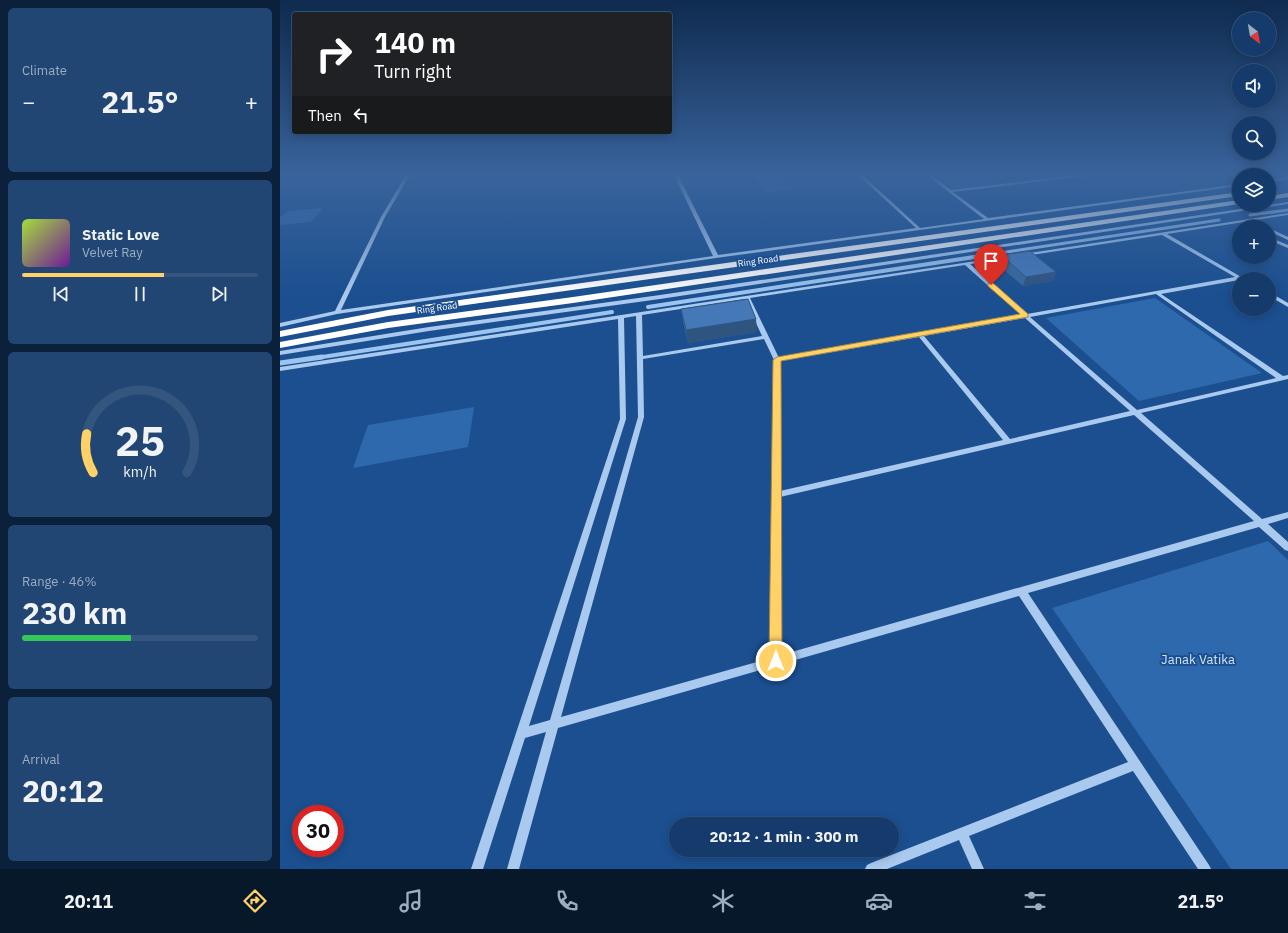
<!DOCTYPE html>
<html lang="en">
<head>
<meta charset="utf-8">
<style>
	body { margin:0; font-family:"IBM Plex Sans",sans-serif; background:#214673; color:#f1f3f6; height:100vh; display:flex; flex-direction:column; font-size:15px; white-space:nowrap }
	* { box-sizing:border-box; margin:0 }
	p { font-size:13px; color:#9dadc1 }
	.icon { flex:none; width:22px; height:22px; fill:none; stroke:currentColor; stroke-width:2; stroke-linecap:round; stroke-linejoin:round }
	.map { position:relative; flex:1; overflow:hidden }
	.sheet { display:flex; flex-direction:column; gap:8px; padding:8px; background:#0b203b; width:280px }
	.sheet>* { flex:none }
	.top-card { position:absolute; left:12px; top:12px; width:380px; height:122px; border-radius:4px; box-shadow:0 2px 10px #0003,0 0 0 1px #33557e; background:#202124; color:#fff; overflow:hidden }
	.needle { width:26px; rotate:149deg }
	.tools { position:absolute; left:952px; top:12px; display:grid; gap:8px }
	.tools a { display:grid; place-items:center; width:44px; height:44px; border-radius:50%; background:#143b6b; box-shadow:0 2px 10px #0003,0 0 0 1px #33557e; font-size:20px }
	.speed { position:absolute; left:12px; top:805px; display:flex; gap:8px; font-size:20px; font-weight:700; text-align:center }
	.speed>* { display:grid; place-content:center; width:52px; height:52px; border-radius:50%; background:#143b6b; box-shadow:0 2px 10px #0003,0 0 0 1px #33557e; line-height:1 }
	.speed .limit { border:6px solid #d22; background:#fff; color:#111 }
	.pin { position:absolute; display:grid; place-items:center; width:34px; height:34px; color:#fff; margin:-41px -17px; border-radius:50% 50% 50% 0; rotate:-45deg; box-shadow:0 0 4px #0007 }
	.pin .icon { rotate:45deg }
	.me { position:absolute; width:44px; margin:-22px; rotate:0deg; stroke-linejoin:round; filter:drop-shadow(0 0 3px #0008) }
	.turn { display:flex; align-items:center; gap:14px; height:84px; padding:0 16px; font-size:18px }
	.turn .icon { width:52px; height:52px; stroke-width:2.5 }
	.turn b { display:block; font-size:28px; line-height:34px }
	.then { display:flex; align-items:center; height:38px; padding:0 16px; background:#0003; gap:8px; font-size:15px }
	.big { font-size:30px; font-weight:700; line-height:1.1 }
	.sheet .card { flex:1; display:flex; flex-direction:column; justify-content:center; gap:6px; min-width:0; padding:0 14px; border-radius:6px; background:#214673 }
	.sheet .dial { align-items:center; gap:0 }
	.dial svg { height:104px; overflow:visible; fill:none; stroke:#33557e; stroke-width:7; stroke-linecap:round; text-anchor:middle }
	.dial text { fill:#f1f3f6; stroke:none }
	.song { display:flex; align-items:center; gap:12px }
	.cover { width:48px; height:48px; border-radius:6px; background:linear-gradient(135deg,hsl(80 70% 55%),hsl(280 70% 35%)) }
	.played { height:4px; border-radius:2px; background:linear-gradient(90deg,#ffd166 60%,#33557e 60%) }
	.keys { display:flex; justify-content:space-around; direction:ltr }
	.heat { display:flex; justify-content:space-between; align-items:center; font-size:22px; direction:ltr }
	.charge { height:6px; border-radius:3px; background:linear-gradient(90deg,#34c759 46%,#33557e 0) }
	.trip { position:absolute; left:389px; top:817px; width:230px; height:40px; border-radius:20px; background:#143b6b; box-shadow:0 2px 10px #0003,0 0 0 1px #33557e; font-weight:700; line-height:40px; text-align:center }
	.tab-bar { display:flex; height:64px; justify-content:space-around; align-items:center; background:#08182b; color:#9dadc1 }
	.tab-bar .icon { width:28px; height:28px }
	.tab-bar .active { color:#ffd166 }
	.tab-bar b { font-size:18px; color:#f1f3f6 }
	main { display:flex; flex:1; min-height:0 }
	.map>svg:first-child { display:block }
	.green { fill:#2e69ad }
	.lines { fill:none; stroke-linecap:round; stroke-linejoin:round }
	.stream-far2 { stroke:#9cc4f0; stroke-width:3 }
	.stream-far1 { stroke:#9cc4f0; stroke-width:4 }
	.stream { stroke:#9cc4f0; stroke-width:5 }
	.minor { fill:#a9c9ee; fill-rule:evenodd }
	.highway { fill:#fff; fill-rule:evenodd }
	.wall { fill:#3a679d }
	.shaded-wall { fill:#305480 }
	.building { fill:#4478b7; stroke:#305480 }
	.route { fill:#ffd166; stroke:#a68842 }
	.labels { text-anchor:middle; stroke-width:4; stroke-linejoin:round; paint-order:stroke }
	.far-street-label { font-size:9px; fill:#fff; stroke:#1b4f8f }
	.near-park-label { font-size:13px; fill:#cfe3fa; stroke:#1b4f8f }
</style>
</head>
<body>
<main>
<section class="sheet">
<div class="card"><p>Climate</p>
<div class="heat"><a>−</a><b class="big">21.5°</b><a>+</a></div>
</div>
<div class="card">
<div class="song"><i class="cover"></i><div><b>Static Love</b><p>Velvet Ray</p></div></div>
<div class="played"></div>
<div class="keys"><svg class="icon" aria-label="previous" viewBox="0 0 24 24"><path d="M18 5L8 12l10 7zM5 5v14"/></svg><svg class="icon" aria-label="pause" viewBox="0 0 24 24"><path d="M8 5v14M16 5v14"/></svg><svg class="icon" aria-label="next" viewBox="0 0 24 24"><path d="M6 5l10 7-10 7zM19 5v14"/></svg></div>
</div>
<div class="card dial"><svg viewBox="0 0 100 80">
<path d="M14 69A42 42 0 1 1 86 69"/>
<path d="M14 69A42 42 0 0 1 9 39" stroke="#ffd166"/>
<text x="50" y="56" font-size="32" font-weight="700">25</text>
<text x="50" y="72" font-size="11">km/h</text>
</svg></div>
<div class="card"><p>Range · 46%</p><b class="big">230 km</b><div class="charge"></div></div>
<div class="card"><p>Arrival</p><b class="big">20:12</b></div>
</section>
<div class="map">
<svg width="1008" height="869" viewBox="0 0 1008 869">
	<rect width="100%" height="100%" fill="#1b4f8f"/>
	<g class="green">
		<polygon points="471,173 499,173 513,189 486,193"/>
		<polygon points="655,173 702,173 716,184 675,189"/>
		<polygon points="43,208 31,222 0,225 0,217 9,211"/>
		<polygon points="875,298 982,373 859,401 766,318"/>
		<polygon points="194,407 188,447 73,468 88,425"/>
		<polygon points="988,541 1008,560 1008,869 951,869 772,608"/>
	</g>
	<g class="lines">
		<g class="stream-far2">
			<polyline points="970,215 1008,210"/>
			<polyline points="713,254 939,220"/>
		</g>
		<g class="stream-far1">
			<polyline points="368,307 720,253"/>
			<polyline points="36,358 332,312"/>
		</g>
		<polyline class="stream" points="0,363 42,357"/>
		<g class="minor">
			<polygon points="127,173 131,173 105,217 61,310 433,256 393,173 397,173 438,255 636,228 576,173 580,173 640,228 704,219 644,173 648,173 671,190 813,173 824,173 822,174 673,192 708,218 959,184 959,186 436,258 57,314 0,327 0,323 55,311 101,217"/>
			<polygon points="997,173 1002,173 1008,175 1008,179 989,182 989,180 1007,177"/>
			<polygon points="1008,202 1008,204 380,299 149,331 0,355 0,351 149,327 380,295"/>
			<path d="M1008 213V215L970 221 986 227H980L964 222 887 234 963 278 959 280 881 294 1003 376 1008 375V379L861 413 982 519 1008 512V518L988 524 1008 542V551L1005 550 979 527 748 593 929 865 931 869H918L853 771 689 836 704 869H692L679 840 607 869H585L587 865 591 863 848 762 739 596 278 728 239 869H227L266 732 245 738 203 869H191L340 419 338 319 0 371V367L729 256 731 257V258L690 264 747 314 955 277 882 235 745 256H743V254ZM685 265 741 315 499 358 470 298ZM876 294 996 378 857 410 750 317ZM465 299 482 336 363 356 362 315ZM356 316 358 417 270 720 249 726 346 419 344 318ZM745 318 850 411 730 439 644 336ZM639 337 723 440 500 491V361ZM484 339 494 360 491 658 281 717 364 417 363 359ZM854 415 974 521 501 655 500 497Z"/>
			<polygon points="989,228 1008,237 1008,240 989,231"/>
			<polygon points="989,237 1008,245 1008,248 989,240"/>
			<polygon points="989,292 1008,303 1008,307 989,296"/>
		</g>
		<g class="highway">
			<polygon points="959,192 959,196 108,316 0,337 0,331 108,310"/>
			<polygon points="1008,193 1008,197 989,200 989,196"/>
			<polygon points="959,200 959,204 293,303 108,328 0,348 0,342 108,322 293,297"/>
		</g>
	</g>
	<g class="wall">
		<polygon points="721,255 776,272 773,281 743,286 718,265"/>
		<polygon points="401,309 477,332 408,343 403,322"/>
	</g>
	<g class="shaded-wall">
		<polygon points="776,272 773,281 743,286 746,277"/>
		<polygon points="476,319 477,332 408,343 406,330"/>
	</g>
	<g class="building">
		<polygon points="750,251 776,272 746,277 721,255"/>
		<polygon points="468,299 476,319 406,330 401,309"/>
	</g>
	<linearGradient id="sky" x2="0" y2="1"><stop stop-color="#0f2b4f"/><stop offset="0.59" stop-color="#39639b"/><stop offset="1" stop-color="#39639b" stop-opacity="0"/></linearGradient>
	<rect width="1008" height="295" fill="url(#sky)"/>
	<polygon class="route" points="708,283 713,283 748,314 748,317 501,361 502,661 500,666 496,667 491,666 489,661 493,360 497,357 740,314 708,286"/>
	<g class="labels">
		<g class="far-street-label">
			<text transform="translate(478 261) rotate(-8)" y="3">Ring Road</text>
			<text transform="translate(157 308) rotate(-8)" y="3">Ring Road</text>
		</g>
		<g class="near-park-label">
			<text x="918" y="664">Janak Vatika</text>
		</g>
	</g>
</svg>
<div class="tools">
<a><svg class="needle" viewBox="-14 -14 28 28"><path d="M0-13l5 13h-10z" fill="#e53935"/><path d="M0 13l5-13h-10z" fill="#9dadc1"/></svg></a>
<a><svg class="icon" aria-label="sound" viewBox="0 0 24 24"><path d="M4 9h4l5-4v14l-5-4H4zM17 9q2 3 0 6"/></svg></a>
<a><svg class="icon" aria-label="search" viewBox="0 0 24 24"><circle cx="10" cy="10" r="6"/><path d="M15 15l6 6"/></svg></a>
<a><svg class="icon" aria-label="layers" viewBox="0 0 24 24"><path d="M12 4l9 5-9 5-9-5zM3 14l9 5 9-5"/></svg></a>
<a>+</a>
<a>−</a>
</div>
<div class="speed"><div class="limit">30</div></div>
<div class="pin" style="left:711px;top:285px;background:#d93025"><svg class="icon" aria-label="arrive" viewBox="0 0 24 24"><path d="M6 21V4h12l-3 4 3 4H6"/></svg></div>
<svg class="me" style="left:496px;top:661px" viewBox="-20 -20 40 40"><circle r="17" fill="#ffd166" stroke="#fff" stroke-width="3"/><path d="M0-11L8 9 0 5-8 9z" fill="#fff"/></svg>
<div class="trip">20:12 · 1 min · 300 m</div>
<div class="top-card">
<div class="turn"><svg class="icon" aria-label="right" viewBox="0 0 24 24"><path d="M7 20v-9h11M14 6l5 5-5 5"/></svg><div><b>140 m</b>Turn right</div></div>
<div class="then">Then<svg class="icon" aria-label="left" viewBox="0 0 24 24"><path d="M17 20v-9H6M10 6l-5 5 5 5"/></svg></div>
</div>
</div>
</main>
<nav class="tab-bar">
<b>20:11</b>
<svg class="icon active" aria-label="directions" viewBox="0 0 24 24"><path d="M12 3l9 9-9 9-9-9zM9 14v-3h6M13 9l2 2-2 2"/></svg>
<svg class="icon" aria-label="music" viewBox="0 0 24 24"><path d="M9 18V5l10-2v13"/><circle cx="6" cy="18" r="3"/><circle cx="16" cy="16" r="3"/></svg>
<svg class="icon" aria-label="phone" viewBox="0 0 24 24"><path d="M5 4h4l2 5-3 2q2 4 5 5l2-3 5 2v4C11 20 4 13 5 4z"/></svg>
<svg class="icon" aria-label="climate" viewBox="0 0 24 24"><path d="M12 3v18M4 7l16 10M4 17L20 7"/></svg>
<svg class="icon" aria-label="car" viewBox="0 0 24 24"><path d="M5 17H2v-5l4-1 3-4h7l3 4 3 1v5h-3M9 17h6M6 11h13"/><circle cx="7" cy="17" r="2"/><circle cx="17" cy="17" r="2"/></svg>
<svg class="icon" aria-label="filters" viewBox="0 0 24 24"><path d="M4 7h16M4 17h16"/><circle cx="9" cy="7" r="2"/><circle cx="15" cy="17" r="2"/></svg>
<b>21.5°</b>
</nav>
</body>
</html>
